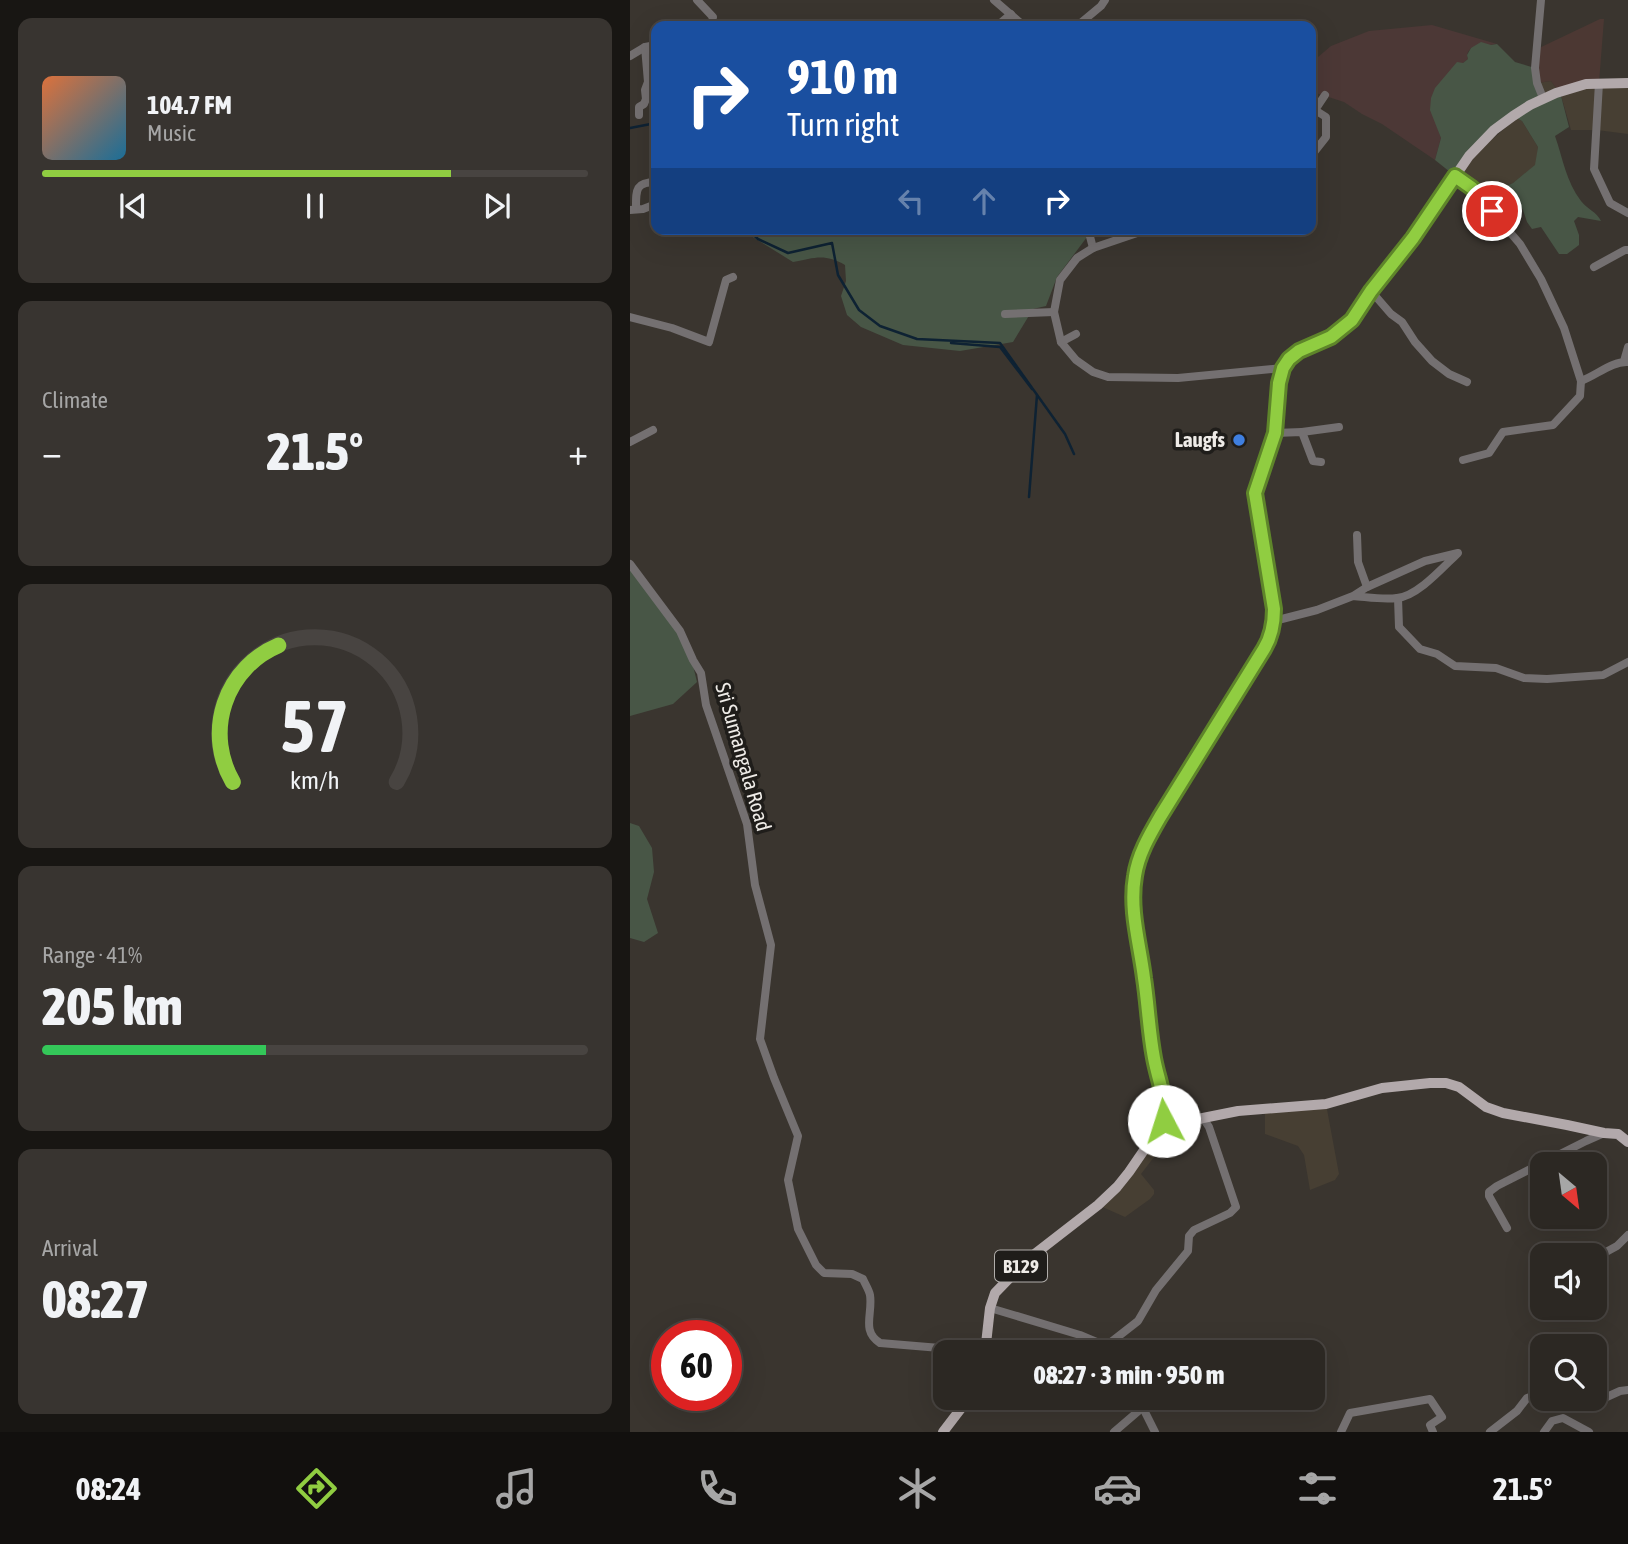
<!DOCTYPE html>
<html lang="en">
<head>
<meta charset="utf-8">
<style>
	body { margin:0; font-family:"Asap Condensed",sans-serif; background:#383430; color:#f1f3f6; height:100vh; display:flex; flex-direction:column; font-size:26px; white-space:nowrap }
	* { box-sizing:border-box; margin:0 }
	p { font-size:23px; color:#a6a6a6 }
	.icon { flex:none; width:38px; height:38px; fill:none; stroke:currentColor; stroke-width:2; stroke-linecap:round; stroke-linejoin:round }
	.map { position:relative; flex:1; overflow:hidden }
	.side { display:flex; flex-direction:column; gap:18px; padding:18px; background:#181613; width:630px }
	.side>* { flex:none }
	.hud { position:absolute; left:21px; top:21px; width:665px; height:214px; border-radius:14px; box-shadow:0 7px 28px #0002,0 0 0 2px #484441; background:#1a4fa0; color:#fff; overflow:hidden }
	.needle { width:46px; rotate:151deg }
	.fabs { position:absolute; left:900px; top:1152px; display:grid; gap:14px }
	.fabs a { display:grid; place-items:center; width:77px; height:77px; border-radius:14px; background:#2c2823; box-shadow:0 7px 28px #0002,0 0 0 2px #484441; font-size:35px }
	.speed { position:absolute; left:21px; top:1320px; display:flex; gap:14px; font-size:35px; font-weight:700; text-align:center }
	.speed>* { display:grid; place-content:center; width:91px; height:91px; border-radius:50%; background:#2c2823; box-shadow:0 7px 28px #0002,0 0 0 2px #484441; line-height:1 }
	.speed .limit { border:10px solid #d22; background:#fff; color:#111 }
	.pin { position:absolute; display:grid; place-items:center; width:60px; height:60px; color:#fff; margin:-30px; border:4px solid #fff; border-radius:50%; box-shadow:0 2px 7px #0007 }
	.me { position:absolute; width:77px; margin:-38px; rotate:355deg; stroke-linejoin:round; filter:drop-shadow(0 0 5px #0008) }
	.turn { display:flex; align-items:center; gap:24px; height:147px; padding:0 21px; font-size:32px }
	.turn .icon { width:91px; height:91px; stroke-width:2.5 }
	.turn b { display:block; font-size:49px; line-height:60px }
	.lanes { display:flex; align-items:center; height:66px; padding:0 21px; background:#0003; justify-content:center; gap:35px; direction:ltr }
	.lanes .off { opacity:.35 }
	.big { font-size:52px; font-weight:800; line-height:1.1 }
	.side .tile { flex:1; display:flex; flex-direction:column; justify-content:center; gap:10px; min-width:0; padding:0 24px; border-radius:14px; background:#383430 }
	.side .dial { align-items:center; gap:0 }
	.dial svg { height:182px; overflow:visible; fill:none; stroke:#484441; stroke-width:7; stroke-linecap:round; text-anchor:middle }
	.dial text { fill:#f1f3f6; stroke:none }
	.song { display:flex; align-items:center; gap:21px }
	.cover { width:84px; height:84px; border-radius:10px; background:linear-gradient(135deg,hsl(20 70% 55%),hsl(200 70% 35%)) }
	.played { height:7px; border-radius:4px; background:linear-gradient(90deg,#90cd41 75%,#484441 75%) }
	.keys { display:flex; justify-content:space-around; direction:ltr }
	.heat { display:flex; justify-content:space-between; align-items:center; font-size:38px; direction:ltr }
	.charge { height:10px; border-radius:5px; background:linear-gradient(90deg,#34c759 41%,#484441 0) }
	.trip { position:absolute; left:303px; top:1340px; width:392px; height:70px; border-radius:14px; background:#2c2823; box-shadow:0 7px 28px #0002,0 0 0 2px #484441; font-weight:800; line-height:70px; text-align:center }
	.menu { display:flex; height:112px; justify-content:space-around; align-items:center; background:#12100e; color:#a6a6a6 }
	.menu .icon { width:49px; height:49px }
	.menu .selected { color:#90cd41 }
	.menu b { font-size:32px; color:#f1f3f6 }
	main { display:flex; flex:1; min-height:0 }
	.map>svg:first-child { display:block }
	.built { fill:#473f33 }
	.industrial { fill:#4c3833 }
	.education { fill:#4c3836 }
	.green { fill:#485646 }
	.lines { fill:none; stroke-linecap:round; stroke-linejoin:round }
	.stream { stroke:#0e2233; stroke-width:2.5 }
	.minor { stroke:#747071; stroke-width:8 }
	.major { stroke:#b2a9ab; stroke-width:10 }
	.route-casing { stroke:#5e852a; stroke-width:18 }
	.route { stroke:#90cd41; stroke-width:12 }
	.shop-dot { fill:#3f7fe0; stroke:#1f1d1a; stroke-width:2.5 }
	.labels { text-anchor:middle; stroke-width:7; stroke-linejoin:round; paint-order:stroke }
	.shield { fill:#1f1d1a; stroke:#b0adaa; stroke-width:2 }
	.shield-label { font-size:19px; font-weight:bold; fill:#eeebe7 }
	.poi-label { font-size:21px; font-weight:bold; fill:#eeebe7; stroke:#1f1d1a; text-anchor:end }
	.street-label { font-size:21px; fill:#eeebe7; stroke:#1f1d1a }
</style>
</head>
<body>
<main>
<section class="side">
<div class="tile">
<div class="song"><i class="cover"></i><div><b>104.7 FM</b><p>Music</p></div></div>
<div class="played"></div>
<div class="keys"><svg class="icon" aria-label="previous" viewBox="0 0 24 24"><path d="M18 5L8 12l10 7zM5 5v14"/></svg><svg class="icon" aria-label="pause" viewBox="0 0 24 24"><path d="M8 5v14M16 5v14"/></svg><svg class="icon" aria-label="next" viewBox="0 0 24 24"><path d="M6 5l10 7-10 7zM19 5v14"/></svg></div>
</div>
<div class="tile"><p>Climate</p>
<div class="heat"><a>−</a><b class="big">21.5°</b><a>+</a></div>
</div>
<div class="tile dial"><svg viewBox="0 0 100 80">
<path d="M14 69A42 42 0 1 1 86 69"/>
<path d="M14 69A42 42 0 0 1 34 9" stroke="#90cd41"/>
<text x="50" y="56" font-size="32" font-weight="700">57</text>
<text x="50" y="72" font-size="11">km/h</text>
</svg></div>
<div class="tile"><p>Range · 41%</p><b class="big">205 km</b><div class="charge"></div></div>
<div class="tile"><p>Arrival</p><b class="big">08:27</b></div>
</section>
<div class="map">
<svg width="998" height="1432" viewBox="0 0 998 1432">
	<rect width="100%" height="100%" fill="#3a352f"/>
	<g class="built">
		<polygon points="921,81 926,88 998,83 998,134 967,130 941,130 930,92 913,98 907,83"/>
		<polygon points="887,118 892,121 908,147 906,165 883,183 852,197 832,172 853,147"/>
		<polygon points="696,1104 709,1174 705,1180 680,1190 674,1155 668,1146 635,1134 635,1108"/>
		<polygon points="535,1113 568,1119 554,1148 546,1152 534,1144 511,1174 524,1190 524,1194 520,1199 495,1217 468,1205 487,1187"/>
	</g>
	<polygon class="industrial" points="970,19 974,19 969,83 926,88 921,81 907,83 907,49"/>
	<polygon class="education" points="802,25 867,44 841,48 838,52 837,55 838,59 833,63 807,126 811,138 805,160 752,124 732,114 714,102 686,93 681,89 681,63 701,46 739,31"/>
	<g class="green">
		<path d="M851 42 861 45 867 44 885 62 905 68 913 98 930 92 939 127 925 136C933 159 936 181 951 201 957 209 967 212 971 221L948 217 944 221 949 235V245L937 254H929L911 227 902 229 897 222 893 210 884 197 862 210 850 198 883 183 905 165 908 147 892 121 883 116 825 176 805 160 811 138 800 110 801 98 805 88 827 62 833 63 838 59 837 55 841 48Z"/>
		<path d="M110 229H463L427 277 416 306 403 309 383 342 330 351 273 345 231 327 217 315 211 296 216 281 215 265C195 253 184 258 163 262Z"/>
		<polygon points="0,564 59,649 67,682 43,704 0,716"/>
		<polygon points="0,823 9,826 22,848 24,872 17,899 28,933 14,942 0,938"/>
	</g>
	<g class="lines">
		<g class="stream">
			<polyline points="0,128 26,123"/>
			<polyline points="117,229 128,239 158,253 202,243 208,275 229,310 250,326 287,339 370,343 435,434 444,454"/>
			<polyline points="321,343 370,347 402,389"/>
			<polyline points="399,497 407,395"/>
		</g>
		<g class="minor">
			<polyline points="67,0 83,17 81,26"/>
			<polyline points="364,0 394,26"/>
			<polyline points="911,0 905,68 907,83 913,98"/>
			<polyline points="81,24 93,26"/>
			<polyline points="367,26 381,14"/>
			<polyline points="447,26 471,6 475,0"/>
			<polyline points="0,56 15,47 26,45"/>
			<polyline points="969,83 964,169 980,203 998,213"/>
			<polyline points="9,115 9,107 14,104 16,99 15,90 18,82 15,47"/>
			<polyline points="681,156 696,137 696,117 685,110 695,95"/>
			<polyline points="825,176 842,188 890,244 911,279 934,328 951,381 950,396 923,425 873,432 859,453 833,460"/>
			<path d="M6 209C6 190 5 182 26 182"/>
			<polyline points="0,210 13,209 26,204"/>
			<polyline points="458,229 463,248"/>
			<polyline points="516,230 463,248 447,258 430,280 424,312 431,342 446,360 463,372 478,377 548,378 653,368"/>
			<polyline points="964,267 995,250 998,250"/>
			<polyline points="741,291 761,314 772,322 785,342 802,361 819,374 837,382"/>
			<polyline points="375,314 424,312"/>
			<polyline points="0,317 42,328 79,342 96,280 103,277"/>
			<polyline points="431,342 446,334"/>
			<polyline points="994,361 998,347"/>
			<path d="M951 381C967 375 982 361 998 362"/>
			<polyline points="672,432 709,427"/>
			<polyline points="645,433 672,432 683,461 691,462"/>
			<polyline points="0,442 23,430"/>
			<polyline points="727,535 728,562 737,587"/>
			<path d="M0 564 50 631 63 660 71 673 76 705 117 824 125 885 141 945 130 1039 144 1078 168 1136 158 1180 168 1229 186 1265 194 1273 222 1274 233 1279C235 1284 239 1290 240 1295 243 1314 231 1331 250 1343L310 1348 331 1353"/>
			<polyline points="768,598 769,627 790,649 807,654 825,666 866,668 894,678 917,679 973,675 998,662"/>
			<path d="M644 621 687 610 723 596 737 587 795 561 828 553C813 567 788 596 767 598 753 600 737 597 723 596"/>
			<polyline points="877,1228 859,1196 859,1192 867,1186 956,1141 974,1133"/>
			<polyline points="976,1252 987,1246 998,1235"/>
			<polyline points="360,1308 450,1335 476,1346 483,1353"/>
			<polyline points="476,1346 508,1321 526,1290 558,1251 559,1236 564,1230 600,1213 606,1207 579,1127 575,1121 568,1119"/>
			<polyline points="508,1398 525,1432"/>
			<polyline points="951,1398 959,1405 990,1391 998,1390"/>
			<polyline points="484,1432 512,1408"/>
			<polyline points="711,1432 720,1413 800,1399 812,1417 800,1425 803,1432"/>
			<polyline points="860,1432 887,1411 897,1398 912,1393"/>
			<polyline points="914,1432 922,1421 933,1418 959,1432"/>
		</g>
		<g class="major">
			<polyline points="535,1113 568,1119 608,1111 696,1104 752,1088 800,1083 816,1083 829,1087 856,1107 873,1113 937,1125 974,1133 988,1134 998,1142"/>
			<path d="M355 1353 360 1308 365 1293 397 1260 468 1205 487 1187 499 1172 534 1121 535 1102 524 1057 515 979 504 914 503 891 508 863 515 845 530 817 634 649C642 636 644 624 644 609L625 493 645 433 650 376 659 359 669 351 701 337 722 320 741 291 783 238 839 156 864 130 883 116 900 105 926 93 956 84 998 83"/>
			<polyline points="313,1432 339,1398"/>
		</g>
	</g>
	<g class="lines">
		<defs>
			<path id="route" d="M534 1121C537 1099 528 1080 524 1058 519 1032 518 1004 514 978 510 945 499 910 505 876 508 855 519 836 530 817L634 649C642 636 644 624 644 609L625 493 645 433 649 383 653 368 659 359 669 351 701 337 722 320 741 291 783 238 825 176 842 188 862 211"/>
		</defs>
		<use href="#route" class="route-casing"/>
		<use href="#route" class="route"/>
	</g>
	<circle class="shop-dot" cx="609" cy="440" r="7"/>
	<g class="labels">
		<rect class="shield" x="365" y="1250.5" width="52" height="31" rx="5"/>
		<g class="shield-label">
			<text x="391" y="1273">B129</text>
		</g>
		<g class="poi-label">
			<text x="595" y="447">Laugfs</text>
		</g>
		<g class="street-label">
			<text transform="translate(113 757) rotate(74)" y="7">Sri Sumangala Road</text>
		</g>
	</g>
</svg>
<div class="fabs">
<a><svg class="needle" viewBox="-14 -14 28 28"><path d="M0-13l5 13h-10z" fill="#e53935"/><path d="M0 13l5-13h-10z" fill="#a6a6a6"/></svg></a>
<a><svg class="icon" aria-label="sound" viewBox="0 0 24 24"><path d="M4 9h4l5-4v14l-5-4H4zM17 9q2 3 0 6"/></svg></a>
<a><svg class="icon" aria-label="search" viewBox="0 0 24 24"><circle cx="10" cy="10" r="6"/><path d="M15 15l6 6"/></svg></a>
</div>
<div class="speed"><div class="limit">60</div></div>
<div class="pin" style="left:862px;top:211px;background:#d93025"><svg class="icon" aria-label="arrive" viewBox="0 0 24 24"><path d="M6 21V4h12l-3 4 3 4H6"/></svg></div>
<svg class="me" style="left:534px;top:1121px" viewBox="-20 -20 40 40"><circle r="19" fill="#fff"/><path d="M0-13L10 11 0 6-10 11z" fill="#90cd41"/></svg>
<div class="trip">08:27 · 3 min · 950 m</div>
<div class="hud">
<div class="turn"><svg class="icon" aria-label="right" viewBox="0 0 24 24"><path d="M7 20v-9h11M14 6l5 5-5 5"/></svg><div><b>910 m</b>Turn right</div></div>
<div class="lanes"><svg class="icon off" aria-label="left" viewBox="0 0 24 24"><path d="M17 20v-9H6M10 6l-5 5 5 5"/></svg><svg class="icon off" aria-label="ahead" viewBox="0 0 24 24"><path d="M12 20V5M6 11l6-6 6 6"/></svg><svg class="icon" aria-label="right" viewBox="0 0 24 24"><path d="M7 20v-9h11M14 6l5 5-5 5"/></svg></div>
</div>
</div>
</main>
<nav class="menu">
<b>08:24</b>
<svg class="icon selected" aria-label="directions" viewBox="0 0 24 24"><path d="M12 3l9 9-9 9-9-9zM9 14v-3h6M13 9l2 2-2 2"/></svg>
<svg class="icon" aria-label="music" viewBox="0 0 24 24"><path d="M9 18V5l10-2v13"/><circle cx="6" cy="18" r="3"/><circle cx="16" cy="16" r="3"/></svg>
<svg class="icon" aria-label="phone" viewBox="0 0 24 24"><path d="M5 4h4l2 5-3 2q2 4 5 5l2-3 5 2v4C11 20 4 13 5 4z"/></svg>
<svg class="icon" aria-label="climate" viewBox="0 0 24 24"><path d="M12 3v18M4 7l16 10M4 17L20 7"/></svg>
<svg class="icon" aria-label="car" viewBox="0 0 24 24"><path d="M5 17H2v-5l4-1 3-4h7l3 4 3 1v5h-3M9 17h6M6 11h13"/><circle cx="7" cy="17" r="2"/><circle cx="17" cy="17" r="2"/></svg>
<svg class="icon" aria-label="filters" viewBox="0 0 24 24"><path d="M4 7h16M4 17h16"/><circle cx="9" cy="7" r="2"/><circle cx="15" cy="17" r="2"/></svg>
<b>21.5°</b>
</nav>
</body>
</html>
